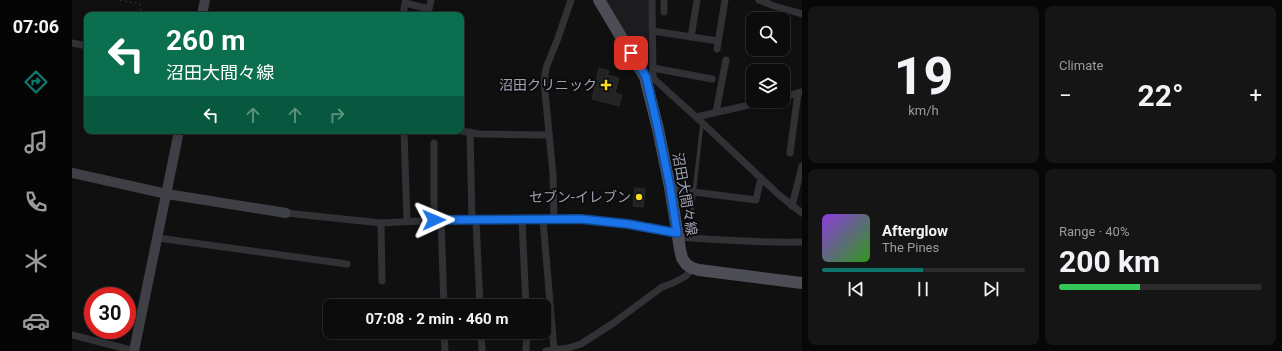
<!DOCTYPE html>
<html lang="en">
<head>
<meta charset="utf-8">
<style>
	body { margin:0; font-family:Roboto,"Noto Sans JP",sans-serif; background:#151516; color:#f1f3f6; height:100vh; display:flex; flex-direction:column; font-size:15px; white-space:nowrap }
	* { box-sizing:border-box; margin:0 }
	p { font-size:13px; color:#9a9b9d }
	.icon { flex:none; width:22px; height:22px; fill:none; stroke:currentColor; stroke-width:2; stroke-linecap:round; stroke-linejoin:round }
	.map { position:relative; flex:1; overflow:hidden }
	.details { display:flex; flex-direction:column; gap:6px; padding:6px; background:#070707; width:480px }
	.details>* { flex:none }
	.guide { position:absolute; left:12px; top:12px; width:380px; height:122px; border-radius:8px; box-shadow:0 2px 6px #0003,0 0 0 1px #2c2c2e; background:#0b6e4f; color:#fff; overflow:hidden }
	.buttons { position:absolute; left:674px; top:12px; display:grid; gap:8px }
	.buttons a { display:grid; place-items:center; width:44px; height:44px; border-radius:8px; background:#0c0c0d; box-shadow:0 2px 6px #0003,0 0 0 1px #2c2c2e; font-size:20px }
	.speed { position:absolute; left:12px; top:287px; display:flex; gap:8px; font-size:20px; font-weight:700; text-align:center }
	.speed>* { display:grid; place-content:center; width:52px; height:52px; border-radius:50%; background:#0c0c0d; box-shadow:0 2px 6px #0003,0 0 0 1px #2c2c2e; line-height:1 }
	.speed .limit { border:6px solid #d22; background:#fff; color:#111 }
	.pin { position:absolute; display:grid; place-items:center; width:34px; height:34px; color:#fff; margin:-17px; border-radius:8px; box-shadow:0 2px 6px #0006 }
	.me { position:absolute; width:44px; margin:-22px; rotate:89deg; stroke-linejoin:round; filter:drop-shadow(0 0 3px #0008) }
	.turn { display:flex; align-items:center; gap:14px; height:84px; padding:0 16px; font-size:18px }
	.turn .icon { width:52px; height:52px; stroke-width:2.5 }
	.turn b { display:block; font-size:28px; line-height:34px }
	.lanes { display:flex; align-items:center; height:38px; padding:0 16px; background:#0003; justify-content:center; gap:20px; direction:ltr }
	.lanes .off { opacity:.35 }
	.big { font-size:30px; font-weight:700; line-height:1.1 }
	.details .card { flex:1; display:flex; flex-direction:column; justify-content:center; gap:6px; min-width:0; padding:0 14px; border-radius:8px; background:#151516 }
	.details .dial { align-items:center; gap:0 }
	.dial b { font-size:52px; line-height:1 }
	.song { display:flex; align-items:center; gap:12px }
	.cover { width:48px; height:48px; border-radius:6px; background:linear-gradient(135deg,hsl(270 70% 55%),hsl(110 70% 35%)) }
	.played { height:4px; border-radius:2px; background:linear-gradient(90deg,#0f766e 50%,#2c2c2e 50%) }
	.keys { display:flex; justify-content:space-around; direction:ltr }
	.heat { display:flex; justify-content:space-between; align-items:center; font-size:22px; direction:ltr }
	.charge { height:6px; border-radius:3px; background:linear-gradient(90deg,#34c759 40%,#2c2c2e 0) }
	.details .tiles { flex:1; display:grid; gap:6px; grid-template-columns:repeat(2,1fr) }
	.trip { position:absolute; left:251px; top:299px; width:228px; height:40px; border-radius:8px; background:#0c0c0d; box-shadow:0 2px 6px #0003,0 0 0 1px #2c2c2e; font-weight:700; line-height:40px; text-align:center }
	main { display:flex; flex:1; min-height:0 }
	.tabs { display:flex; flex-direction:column; width:72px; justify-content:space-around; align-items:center; background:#050505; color:#9a9b9d }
	.tabs .icon { width:28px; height:28px }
	.tabs .active { color:#0f766e }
	.tabs b { font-size:18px; color:#f1f3f6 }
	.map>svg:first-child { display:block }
	.built { fill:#1c1c1e }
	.building { fill:#232325; stroke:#2a2a2d }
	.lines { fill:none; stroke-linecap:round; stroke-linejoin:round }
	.path { stroke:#37373d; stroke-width:1; stroke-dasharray:2 3; stroke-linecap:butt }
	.lane { stroke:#313136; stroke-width:3.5 }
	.street { stroke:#313136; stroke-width:7 }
	.secondary { stroke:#3f3f46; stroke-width:10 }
	.primary { stroke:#4d4d55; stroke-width:12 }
	.route-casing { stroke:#114b97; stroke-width:10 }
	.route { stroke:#1a73e8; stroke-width:7 }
	.poi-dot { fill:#f5d923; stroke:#0b0b0c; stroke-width:1.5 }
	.labels { text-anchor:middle; stroke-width:4; stroke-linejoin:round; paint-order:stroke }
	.poi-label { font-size:14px; fill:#a0a2b2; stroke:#0b0b0c; text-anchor:end }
	.street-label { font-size:14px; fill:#a0a2b2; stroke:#0b0b0c }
</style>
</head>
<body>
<main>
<nav class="tabs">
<b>07:06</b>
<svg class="icon active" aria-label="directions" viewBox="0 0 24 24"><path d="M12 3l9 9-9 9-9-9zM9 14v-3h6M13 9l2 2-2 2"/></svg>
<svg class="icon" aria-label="music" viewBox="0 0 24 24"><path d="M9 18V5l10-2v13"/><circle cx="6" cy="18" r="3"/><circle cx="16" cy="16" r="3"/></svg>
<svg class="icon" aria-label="phone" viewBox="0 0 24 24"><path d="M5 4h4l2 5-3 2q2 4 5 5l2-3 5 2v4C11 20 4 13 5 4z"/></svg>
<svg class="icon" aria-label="climate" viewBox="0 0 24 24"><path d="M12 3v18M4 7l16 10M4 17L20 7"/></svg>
<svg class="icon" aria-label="car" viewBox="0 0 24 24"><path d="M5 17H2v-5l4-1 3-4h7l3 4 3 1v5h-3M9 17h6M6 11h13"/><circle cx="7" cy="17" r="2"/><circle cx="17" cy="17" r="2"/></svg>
</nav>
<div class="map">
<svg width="730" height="351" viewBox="0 0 730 351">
	<rect width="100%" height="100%" fill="#101011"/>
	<polygon class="built" points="532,0 578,0 579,39 556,41"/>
	<g class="building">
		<polygon points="527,68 537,71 535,75 547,78 543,93 550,95 547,106 520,99"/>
		<polygon points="563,188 573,189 571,207 561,206"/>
	</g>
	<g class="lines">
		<polyline class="path" points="48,0 68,4 69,14 70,15"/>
		<polyline class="lane" points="617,238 630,123"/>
		<g class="street">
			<polyline points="580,0 581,78"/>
			<polyline points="687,0 702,6 730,14"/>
			<polyline points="592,12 592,0"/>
			<polyline points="331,15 333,3 357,9 359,0"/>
			<polyline points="581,31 646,41"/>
			<polyline points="619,37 625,0"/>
			<polyline points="0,43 15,46"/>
			<polyline points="645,49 653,0"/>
			<polyline points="581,68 640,79"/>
			<polyline points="573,77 581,78 624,117 695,101"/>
			<polyline points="711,97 730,92"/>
			<polyline points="644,112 654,60"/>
			<polyline points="624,117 707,195 730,213"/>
			<polyline points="332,131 335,221"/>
			<polyline points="389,131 407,134 477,135"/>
			<polyline points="398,132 400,220"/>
			<polyline points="718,153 726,93"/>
			<polyline points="598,187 622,192 684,200 689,178"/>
			<polyline points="720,206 730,166"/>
			<polyline points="214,213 309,223 369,220 509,219 556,224 605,233"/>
			<polyline points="362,220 362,143"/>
			<polyline points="369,220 372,306"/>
			<polyline points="404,220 408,306"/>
			<polyline points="450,220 454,306"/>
			<polyline points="471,220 482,350"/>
			<polyline points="482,220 481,174 472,82 474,68 486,38 499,0"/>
			<polyline points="309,223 310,281"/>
			<path d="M606 237C647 240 689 243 730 242"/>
			<polyline points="86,238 275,264"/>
			<polyline points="372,332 373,351"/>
			<polyline points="409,332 410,351"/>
			<polyline points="0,335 63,351"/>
			<polyline points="454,351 455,332"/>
			<polyline points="474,351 496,348 509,344 540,324 590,287 601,283 614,276 620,268"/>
		</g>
		<g class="secondary">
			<polyline points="130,15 133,0"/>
			<polyline points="0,173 95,194 214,213"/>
			<polyline points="62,351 107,131"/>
		</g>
		<polyline class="primary" points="527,0 573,77 586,129 598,187 608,249 610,258 614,264 620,268 627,270 730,283"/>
	</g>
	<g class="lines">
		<defs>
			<polyline id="route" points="362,220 509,219 556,224 605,233 598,187 586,129 574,77 559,53"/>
		</defs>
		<use href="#route" class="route-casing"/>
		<use href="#route" class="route"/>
	</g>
	<g class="poi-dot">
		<path d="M532 79h4v4h4v4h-4v4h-4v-4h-4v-4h4z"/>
		<circle cx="567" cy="197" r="4"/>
	</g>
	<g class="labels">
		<g class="poi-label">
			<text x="525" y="90">沼田クリニック</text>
			<text x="559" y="202">セブン-イレブン</text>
		</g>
		<g class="street-label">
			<text transform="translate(613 194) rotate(80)" y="5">沼田大間々線</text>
		</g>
	</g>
</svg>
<div class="buttons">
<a><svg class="icon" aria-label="search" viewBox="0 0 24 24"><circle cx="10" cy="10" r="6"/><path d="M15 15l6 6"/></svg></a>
<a><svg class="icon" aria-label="layers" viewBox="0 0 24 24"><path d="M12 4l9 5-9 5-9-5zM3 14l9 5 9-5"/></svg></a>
</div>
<div class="speed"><div class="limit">30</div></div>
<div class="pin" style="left:559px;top:53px;background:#d93025"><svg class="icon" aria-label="arrive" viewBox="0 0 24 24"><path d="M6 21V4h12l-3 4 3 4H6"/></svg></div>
<svg class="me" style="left:362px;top:220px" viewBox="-20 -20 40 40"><path d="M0-17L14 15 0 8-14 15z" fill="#1a73e8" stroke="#fff" stroke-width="4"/></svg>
<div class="trip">07:08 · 2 min · 460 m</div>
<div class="guide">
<div class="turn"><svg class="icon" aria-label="left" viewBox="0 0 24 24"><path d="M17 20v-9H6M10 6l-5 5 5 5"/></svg><div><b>260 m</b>沼田大間々線</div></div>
<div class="lanes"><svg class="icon" aria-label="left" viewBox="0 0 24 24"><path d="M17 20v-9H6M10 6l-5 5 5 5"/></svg><svg class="icon off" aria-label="ahead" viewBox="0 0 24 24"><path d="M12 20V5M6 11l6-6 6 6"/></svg><svg class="icon off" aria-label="ahead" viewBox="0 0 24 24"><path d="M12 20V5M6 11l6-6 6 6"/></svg><svg class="icon off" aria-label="right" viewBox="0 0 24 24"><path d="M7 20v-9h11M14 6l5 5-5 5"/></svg></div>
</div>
</div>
<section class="details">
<div class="tiles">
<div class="card dial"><b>19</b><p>km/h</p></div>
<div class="card"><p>Climate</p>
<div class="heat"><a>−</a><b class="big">22°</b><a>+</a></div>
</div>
<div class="card">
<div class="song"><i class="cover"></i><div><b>Afterglow</b><p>The Pines</p></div></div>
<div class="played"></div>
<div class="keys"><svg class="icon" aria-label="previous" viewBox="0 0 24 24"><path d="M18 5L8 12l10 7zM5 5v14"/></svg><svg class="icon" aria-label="pause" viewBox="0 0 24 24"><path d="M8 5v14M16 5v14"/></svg><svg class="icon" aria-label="next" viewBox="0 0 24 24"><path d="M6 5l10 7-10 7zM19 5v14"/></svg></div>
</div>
<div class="card"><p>Range · 40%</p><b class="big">200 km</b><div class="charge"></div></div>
</div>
</section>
</main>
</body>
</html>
